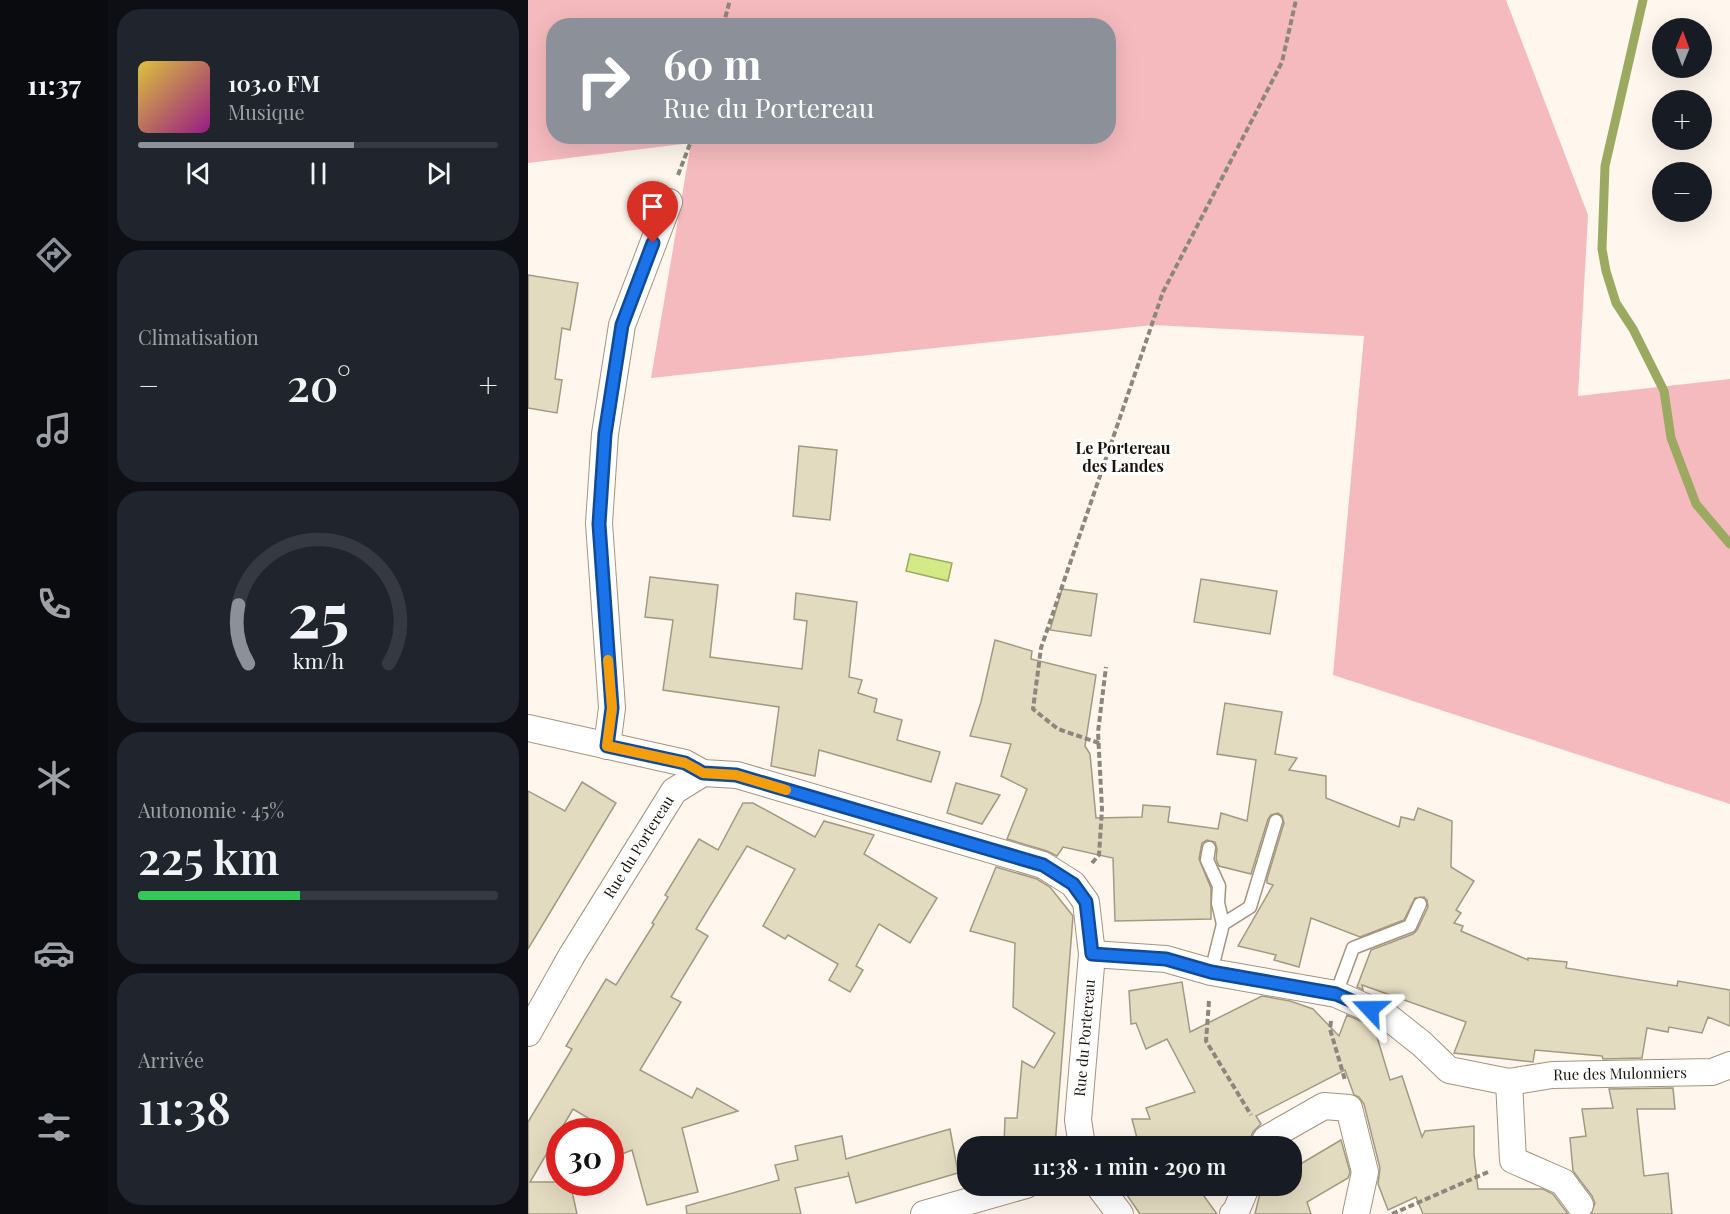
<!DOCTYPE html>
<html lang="fr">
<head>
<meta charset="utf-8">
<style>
	body { margin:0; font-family:"Playfair Display",serif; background:#20242c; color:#f1f3f6; height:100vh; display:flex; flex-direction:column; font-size:22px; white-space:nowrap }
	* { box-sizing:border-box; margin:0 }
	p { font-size:20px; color:#9ea1a6 }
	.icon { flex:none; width:33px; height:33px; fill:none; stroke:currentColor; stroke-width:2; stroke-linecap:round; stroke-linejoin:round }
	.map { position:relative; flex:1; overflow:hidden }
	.side { display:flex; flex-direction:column; gap:9px; padding:9px; background:#0d0f14; width:420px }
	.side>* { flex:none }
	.banner { position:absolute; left:18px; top:18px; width:570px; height:126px; border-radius:24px; box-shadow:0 6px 24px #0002; background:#8c9099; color:#fff; overflow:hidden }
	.needle { width:39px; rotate:1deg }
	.buttons { position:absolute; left:1124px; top:18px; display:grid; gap:12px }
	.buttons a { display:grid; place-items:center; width:60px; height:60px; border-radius:50%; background:#171b24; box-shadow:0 6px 24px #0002; font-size:30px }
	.speed { position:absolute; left:18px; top:1118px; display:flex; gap:12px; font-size:30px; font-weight:700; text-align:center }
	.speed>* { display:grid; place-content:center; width:78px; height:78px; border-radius:50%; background:#171b24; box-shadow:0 6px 24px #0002; line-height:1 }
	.speed .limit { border:9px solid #d22; background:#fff; color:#111 }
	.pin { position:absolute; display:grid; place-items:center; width:51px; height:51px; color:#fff; margin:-62px -26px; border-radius:50% 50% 50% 0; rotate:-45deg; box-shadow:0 0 6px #0007 }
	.pin .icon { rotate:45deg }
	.me { position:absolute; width:66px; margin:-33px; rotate:293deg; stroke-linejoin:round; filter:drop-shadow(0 0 4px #0008) }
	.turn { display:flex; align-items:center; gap:21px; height:126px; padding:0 18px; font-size:27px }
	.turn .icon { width:78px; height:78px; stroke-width:2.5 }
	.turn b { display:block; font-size:42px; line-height:51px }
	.big { font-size:45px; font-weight:600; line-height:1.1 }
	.side .tile { flex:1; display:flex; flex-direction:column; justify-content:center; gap:9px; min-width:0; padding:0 21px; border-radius:24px; background:#20242c }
	.side .dial { align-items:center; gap:0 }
	.dial svg { height:156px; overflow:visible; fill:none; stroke:#363941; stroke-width:7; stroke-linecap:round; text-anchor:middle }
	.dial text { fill:#f1f3f6; stroke:none }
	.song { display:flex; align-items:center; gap:18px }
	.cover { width:72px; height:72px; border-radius:9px; background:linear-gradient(135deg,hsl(50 70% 55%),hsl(310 70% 35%)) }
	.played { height:6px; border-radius:3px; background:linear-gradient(90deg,#8c9099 60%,#363941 60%) }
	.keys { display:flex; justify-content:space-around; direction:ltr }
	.heat { display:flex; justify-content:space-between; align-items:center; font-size:33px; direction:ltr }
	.charge { height:9px; border-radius:4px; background:linear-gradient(90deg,#34c759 45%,#363941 0) }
	.trip { position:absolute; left:429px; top:1136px; width:345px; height:60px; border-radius:24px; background:#171b24; box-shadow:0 6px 24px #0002; font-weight:600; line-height:60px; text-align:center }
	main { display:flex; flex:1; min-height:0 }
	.tab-bar { display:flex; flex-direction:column; width:108px; justify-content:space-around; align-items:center; background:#090b0e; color:#9ea1a6 }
	.tab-bar .icon { width:42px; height:42px }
	.tab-bar .active { color:#8c9099 }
	.tab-bar b { font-size:27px; color:#f1f3f6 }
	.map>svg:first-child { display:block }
	.green { fill:#f5babe; fill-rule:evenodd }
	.water { fill:#d3ea86; stroke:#9caa61; stroke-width:1.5 }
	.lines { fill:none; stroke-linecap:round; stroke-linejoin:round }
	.stream { stroke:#9caa61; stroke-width:9 }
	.building { fill:#e3dbc0; stroke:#a19a80; stroke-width:1.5 }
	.lane-casing { stroke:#a6927e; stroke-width:15 }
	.street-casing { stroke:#a6927e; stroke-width:28 }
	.path { stroke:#8e867d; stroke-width:4; stroke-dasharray:6 3; stroke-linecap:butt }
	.lane { stroke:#fff; stroke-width:12 }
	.street { stroke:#fff; stroke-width:26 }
	.route-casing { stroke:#114b97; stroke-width:15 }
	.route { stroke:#1a73e8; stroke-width:10 }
	.slow { stroke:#f59e0b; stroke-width:10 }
	.labels { text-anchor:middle; stroke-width:6; stroke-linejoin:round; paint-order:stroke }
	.street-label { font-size:15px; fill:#1a130b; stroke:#fff }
	.neighbourhood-label { font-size:16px; font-weight:bold; fill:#1a130b; stroke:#fff }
</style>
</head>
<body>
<main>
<nav class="tab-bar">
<b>11:37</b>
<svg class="icon active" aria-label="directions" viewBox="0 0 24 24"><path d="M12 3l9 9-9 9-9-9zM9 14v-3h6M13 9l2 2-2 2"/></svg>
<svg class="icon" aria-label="music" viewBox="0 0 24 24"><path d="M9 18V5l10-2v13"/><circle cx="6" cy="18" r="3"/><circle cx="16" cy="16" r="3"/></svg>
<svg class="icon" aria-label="phone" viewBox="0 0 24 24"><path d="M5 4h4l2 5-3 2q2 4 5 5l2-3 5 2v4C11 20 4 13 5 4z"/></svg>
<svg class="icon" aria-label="climate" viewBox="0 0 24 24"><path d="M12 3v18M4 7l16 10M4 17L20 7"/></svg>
<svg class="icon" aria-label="car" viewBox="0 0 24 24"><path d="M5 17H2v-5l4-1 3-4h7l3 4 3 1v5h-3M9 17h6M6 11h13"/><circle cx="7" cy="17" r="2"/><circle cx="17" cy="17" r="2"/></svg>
<svg class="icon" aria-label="filters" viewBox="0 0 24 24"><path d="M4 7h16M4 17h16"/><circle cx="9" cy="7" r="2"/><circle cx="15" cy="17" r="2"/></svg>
</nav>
<section class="side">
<div class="tile">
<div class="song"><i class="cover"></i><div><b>103.0 FM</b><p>Musique</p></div></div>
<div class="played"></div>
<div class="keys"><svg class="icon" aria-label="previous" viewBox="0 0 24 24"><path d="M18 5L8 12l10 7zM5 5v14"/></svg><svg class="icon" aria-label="pause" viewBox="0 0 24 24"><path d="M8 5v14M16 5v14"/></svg><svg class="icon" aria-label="next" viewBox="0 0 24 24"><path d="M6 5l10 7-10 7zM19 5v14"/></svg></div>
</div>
<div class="tile"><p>Climatisation</p>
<div class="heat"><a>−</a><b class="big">20°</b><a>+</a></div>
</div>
<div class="tile dial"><svg viewBox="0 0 100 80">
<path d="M14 69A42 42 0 1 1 86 69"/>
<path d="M14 69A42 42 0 0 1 9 39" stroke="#8c9099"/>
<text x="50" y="56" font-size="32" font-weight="700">25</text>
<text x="50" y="72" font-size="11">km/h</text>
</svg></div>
<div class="tile"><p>Autonomie · 45%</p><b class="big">225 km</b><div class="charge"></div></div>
<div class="tile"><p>Arrivée</p><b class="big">11:38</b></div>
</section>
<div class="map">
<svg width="1202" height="1214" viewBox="0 0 1202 1214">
	<rect width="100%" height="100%" fill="#fff6ed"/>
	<path class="green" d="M0 0H978L1060 215 1050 396 1202 379V804L805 675 836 336 625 325 123 378 163 143 0 163ZM26 26H580V136H26Z"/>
	<polygon class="water" points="382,554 424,563 420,581 378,571"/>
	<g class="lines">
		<polyline class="stream" points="1115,0 1077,166 1074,249 1078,271 1088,303 1105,329 1136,391 1143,438 1168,504 1202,544"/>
	</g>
	<g class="building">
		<polygon points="0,275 50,283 42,330 34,328 27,379 34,380 29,413 0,408"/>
		<polygon points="271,446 309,450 302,520 265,516"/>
		<polygon points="122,577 190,585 182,657 274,669 279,621 266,619 268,593 329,602 321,677 334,680 330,693 349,699 346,712 374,720 369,740 412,752 403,782 291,750 287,776 243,766 251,707 135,690 145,620 117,617"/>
		<polygon points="673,579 749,591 742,634 666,622"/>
		<polygon points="534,589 569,594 563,636 522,630"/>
		<polygon points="467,640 504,651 503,659 568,675 557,746 562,754 568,818 614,817 615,805 642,807 640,822 690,829 693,813 719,821 728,760 689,754 697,703 754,712 747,754 769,758 761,770 798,776 798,798 871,827 873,817 886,820 890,808 924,821 923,867 946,881 928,910 933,913 926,923 935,926 933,931 1000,960 1000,958 1039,962 1038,968 1149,986 1150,981 1202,990 1202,1026 1180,1017 1174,1033 1141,1027 1140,1032 1119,1028 1114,1058 1075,1059 1074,1056 1007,1050 1005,1062 926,1053 938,1022 834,985 835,990 829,987 843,950 885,934 889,930 900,907 899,900 896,897 887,898 876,920 832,937 783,918 771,967 746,960 748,955 710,946 745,885 739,883 739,879 756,823 754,816 750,813 743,815 740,819 723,874 691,866 688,859 689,849 687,842 679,840 674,843 671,859 683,888 683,919 587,921 585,858 535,847 529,856 519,851 479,839 499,789 473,776 483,744 442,736 453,702"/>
		<polygon points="54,782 88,803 0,949 0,791 37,811"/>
		<polygon points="428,783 472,795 454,824 419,813"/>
		<polygon points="215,803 225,803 287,837 296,821 346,835 336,854 409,898 382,943 351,924 328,966 335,970 322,992 301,980 310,964 260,935 257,939 235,926 267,869 219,846 168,929 180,936 143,997 153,1002 112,1070 164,1098 169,1088 210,1111 154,1128 170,1192 119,1205 104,1150 82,1159 82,1131 45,1109 2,1182 42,1182 49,1214 0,1214 0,1122 44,1049 38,1046 78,979 88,985 126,924 124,923 140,897 137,895 171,839 190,850"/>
		<polygon points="468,867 509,879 522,887 545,916 527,1146 476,1146 477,1118 489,1118 494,1061 506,1068 527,1033 485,1007 487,943 442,931"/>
		<polygon points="654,982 662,1032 734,996 762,1001 785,1009 811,1036 819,1015 846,1027 862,1080 874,1076 894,1137 897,1131 946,1126 946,1154 950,1189 1015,1189 1025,1194 1040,1214 895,1214 888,1197 860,1210 850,1184 852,1168 836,1104 831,1097 826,1095 817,1070 728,1116 733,1124 725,1132 719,1146 611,1146 604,1119 622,1119 618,1108 667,1092 639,1039 618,1049 608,1023 603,1024 601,991"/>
		<polygon points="1145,1088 1147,1109 1109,1109 1116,1176 1140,1173 1144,1214 1063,1214 1067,1203 1064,1196 1045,1171 1042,1138 1058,1136 1054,1109 1085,1108 1081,1089"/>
		<polygon points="422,1129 430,1173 328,1203 320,1172 321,1176 267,1188 273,1214 159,1214 158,1206 251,1180 247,1165 270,1160 267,1146 314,1136 318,1159"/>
		<polygon points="813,1140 822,1172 820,1178 779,1202 783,1214 727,1214 734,1185 764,1185 764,1169"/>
		<polygon points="592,1185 668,1185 689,1214 612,1214"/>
	</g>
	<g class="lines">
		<defs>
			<g id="lane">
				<polyline points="681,848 679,860 691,886 690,903 695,924"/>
				<polyline points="683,972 695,924 722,907 748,821"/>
				<polyline points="808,994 825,948 882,926 892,904"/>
			</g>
			<g id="street">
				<polyline points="0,728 157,763 175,773"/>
				<polyline points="79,746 84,708 71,523 77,434 94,325 141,202"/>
				<polyline points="564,954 638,959 683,972 808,994 860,1017 894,1044 921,1070 981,1082 1024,1075 1184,1072 1202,1065"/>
				<polyline points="0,1033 44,955 146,791 175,773 209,775 515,865 545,884 558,902 564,954 550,1120 554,1146"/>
				<polyline points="981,1082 985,1160 1035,1182 1052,1205"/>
				<polyline points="735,1146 738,1139 796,1106 821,1108 837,1172 828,1214"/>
				<polyline points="570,1185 592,1214"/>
				<polyline points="396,1214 498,1185"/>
				<polyline points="705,1214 708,1211 719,1185"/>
			</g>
		</defs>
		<use href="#lane" class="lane-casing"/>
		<use href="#street" class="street-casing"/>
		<g class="path">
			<polyline points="195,26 202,0"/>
			<polyline points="150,175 165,136"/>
			<polyline points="571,743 530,729 505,709 513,648 635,292 754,62 768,0"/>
			<polyline points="564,863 571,855 574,809 570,732 578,667"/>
			<polyline points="681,1001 678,1041 723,1115"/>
			<polyline points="803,1021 802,1029 817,1080"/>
			<polyline points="864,1214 960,1172"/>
		</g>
		<use href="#lane" class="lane"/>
		<use href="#street" class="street"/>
	</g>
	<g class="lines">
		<defs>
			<polyline id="route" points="125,243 94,325 77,434 71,524 84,708 79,746 157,763 175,773 208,775 515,865 545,884 558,902 564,954 638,959 683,972 808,994 842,1009"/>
		</defs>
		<use href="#route" class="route-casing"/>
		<use href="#route" class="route"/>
		<polyline class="slow" points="80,660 84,708 79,746 157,763 175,773 208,775 258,790"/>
	</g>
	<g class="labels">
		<g class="street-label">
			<text transform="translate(111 847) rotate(-58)" y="5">Rue du Portereau</text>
			<text transform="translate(557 1038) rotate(-85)" y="5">Rue du Portereau</text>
			<text transform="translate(1092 1074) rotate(-1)" y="5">Rue des Mulonniers</text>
		</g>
		<g class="neighbourhood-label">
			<text x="595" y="454">Le Portereau<tspan x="595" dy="18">des Landes</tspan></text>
		</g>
	</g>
</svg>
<div class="buttons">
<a><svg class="needle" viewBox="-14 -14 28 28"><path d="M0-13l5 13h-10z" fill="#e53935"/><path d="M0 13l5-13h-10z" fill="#9ea1a6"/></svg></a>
<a>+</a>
<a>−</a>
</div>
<div class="speed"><div class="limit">30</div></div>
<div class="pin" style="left:125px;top:243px;background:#d93025"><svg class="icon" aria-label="arrive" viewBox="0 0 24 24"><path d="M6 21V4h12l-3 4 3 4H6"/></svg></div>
<svg class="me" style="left:842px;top:1009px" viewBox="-20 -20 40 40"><path d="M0-17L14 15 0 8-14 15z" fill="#1a73e8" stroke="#fff" stroke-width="4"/></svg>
<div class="trip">11:38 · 1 min · 290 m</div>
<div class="banner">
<div class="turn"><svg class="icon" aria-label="right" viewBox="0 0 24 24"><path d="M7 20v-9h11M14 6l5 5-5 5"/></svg><div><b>60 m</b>Rue du Portereau</div></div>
</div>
</div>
</main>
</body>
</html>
